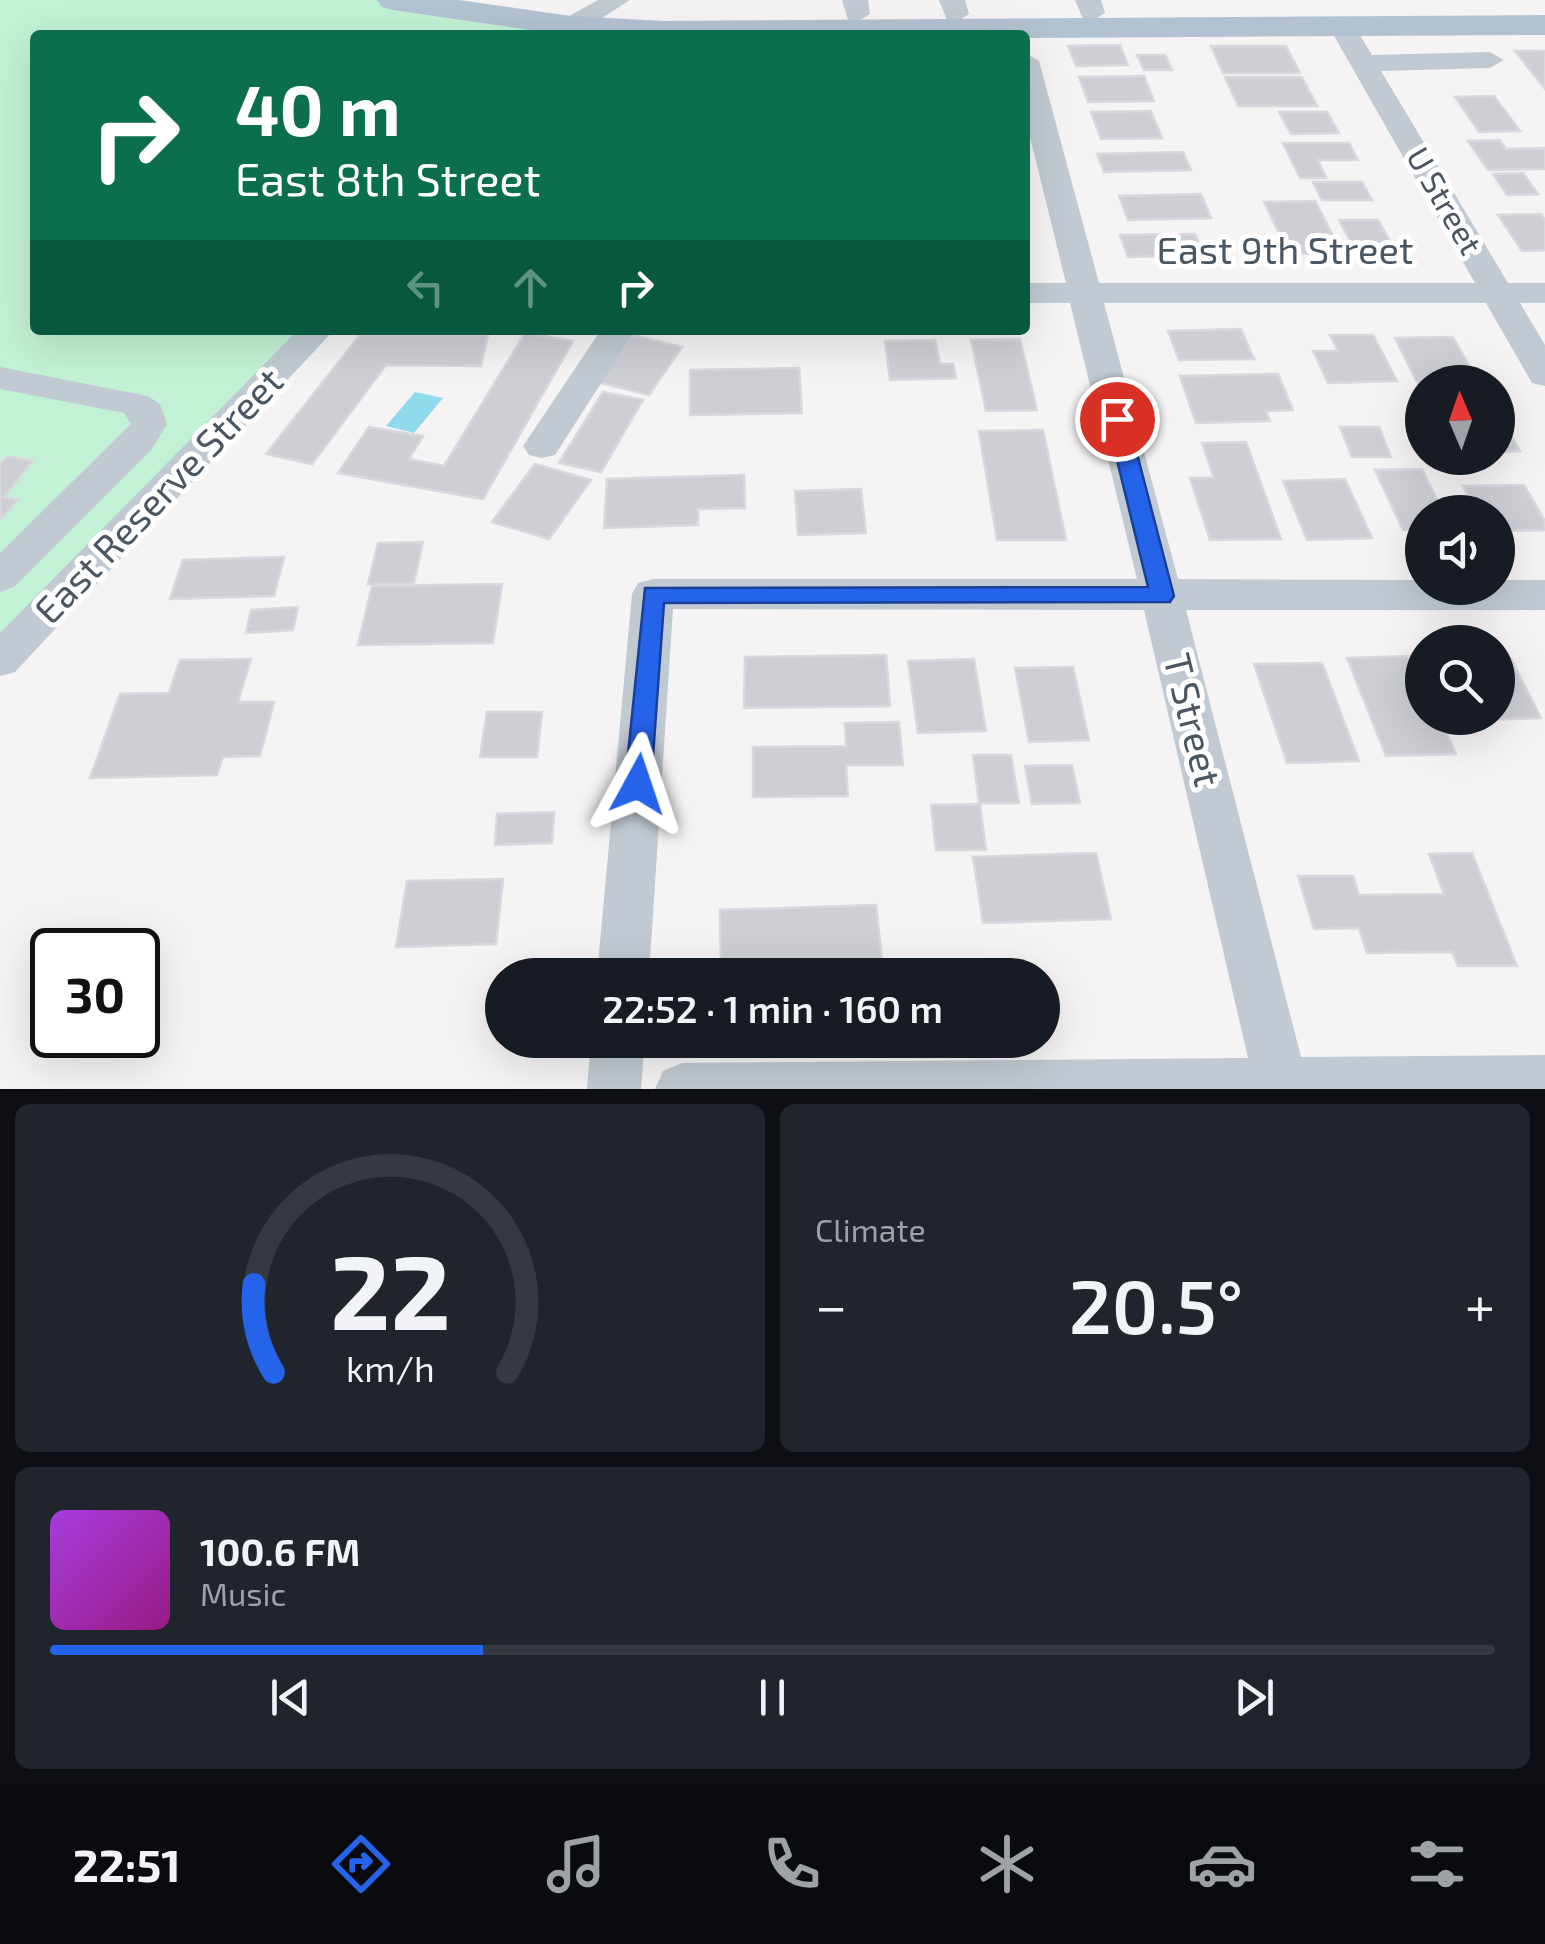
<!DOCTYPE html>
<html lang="en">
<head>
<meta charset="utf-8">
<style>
	body { margin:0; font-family:"Exo 2",sans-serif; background:#20242c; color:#f1f3f6; height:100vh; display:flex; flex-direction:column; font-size:38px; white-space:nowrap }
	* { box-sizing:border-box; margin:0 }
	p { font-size:32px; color:#9ea1a6 }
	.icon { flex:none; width:55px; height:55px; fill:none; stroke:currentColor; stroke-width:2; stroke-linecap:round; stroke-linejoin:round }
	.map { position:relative; height:1089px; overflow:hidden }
	.side { display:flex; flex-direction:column; gap:15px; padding:15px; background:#0d0f14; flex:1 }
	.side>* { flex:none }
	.guide { position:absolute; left:30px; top:30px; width:1000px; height:305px; border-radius:10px; box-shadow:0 10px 40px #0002; background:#0b6e4f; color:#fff; overflow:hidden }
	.needle { width:65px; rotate:358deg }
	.fabs { position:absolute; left:1405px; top:365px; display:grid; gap:20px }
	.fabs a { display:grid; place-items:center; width:110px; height:110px; border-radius:50%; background:#171b24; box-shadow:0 10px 40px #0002; font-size:50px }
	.speed { position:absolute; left:30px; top:928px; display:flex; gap:20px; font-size:50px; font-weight:700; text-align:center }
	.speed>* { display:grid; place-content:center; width:130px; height:130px; border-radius:50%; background:#171b24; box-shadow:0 10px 40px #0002; line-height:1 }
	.speed .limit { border:5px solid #111; border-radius:15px; background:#fff; color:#111 }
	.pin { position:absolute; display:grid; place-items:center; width:85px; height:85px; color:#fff; margin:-42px; border:5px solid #fff; border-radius:50%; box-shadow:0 2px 10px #0007 }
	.me { position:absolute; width:110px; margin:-55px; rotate:5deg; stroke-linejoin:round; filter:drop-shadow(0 0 8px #0008) }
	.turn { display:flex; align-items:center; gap:35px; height:210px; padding:0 40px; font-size:45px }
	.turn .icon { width:130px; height:130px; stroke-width:2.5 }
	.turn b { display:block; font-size:70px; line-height:85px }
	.lanes { display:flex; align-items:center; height:95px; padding:0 40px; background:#0003; justify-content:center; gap:50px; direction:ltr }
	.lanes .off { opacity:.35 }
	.big { font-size:75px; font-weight:600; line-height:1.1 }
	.side .widget { flex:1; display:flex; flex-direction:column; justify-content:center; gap:15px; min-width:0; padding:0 35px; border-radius:15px; background:#20242c }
	.side .dial { align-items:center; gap:0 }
	.dial svg { height:260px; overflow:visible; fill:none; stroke:#363941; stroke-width:7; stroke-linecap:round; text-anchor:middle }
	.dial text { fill:#f1f3f6; stroke:none }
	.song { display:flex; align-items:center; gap:30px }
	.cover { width:120px; height:120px; border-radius:15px; background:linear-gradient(135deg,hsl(280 70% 55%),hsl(310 70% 35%)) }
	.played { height:10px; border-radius:5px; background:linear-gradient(90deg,#2563eb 30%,#363941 30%) }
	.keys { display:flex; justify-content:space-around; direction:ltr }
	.heat { display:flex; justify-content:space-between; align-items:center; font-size:55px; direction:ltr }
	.side .tiles { flex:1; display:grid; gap:15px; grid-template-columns:1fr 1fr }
	.widget:last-child { grid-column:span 2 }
	.trip { position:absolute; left:485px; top:958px; width:575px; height:100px; border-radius:50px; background:#171b24; box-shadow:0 10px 40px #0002; font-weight:600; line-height:100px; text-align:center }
	.menu { display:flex; height:160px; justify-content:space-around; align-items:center; background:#090b0e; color:#9ea1a6 }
	.menu .icon { width:70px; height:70px }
	.menu .active { color:#2563eb }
	.menu b { font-size:45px; color:#f1f3f6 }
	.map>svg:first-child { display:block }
	.green { fill:#c3f1d5 }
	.water { fill:#90daee }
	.building { fill:#cdcfd5; stroke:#d7d9de; stroke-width:2.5 }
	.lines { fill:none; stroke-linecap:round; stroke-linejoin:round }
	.minor { fill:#c1cad2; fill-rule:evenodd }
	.major { fill:#b3c2d1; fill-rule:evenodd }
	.route { fill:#2563eb; stroke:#184099; stroke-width:2.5 }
	.labels { text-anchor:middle; stroke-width:10; stroke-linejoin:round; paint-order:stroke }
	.far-street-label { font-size:32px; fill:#4a5661; stroke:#fff }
	.street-label { font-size:38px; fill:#4a5661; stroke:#fff }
</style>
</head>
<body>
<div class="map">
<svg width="1545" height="1089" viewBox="0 0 1545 1089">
	<rect width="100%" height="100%" fill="#f5f3f3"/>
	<polygon class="green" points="0,0 393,0 545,28 550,35 35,35 35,330 315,330 0,660"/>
	<polygon class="water" points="415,392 443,398 414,433 386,426"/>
	<g class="building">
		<polygon points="1120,45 1128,65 1076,66 1068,46"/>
		<polygon points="1211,46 1286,46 1300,73 1223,73"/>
		<polygon points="1515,51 1545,51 1545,89"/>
		<polygon points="1137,55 1165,55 1172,70 1144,70"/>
		<polygon points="1144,76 1154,101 1088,102 1079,77"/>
		<polygon points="1225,77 1302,77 1317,106 1238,106"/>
		<polygon points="1494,96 1520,131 1479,132 1455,97"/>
		<polygon points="1151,111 1162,138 1101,139 1091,112"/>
		<polygon points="1279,112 1327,112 1339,133 1291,134"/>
		<polygon points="1500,140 1506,149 1545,148 1545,169 1488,170 1468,141"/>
		<polygon points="1283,143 1349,143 1358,160 1318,160 1326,178 1300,178"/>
		<polygon points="1183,152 1191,170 1104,172 1097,154"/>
		<polygon points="1523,173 1538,194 1507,195 1493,174"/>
		<polygon points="1313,182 1362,182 1372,200 1322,200"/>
		<polygon points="1201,194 1211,218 1128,220 1119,196"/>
		<polygon points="1315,201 1342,253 1289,254 1264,202"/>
		<polygon points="1541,214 1545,220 1545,250 1522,251 1498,215"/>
		<polygon points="1339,220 1378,220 1397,253 1357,254"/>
		<polygon points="1195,234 1204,255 1128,257 1120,235"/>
		<polygon points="1241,329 1254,359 1179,360 1168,331"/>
		<polygon points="525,333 573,341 483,499 338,473 369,427 423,436 409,459 444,466"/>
		<polygon points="360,335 488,335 481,366 386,365 312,464 266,454"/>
		<polygon points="632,335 682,347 649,395 597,382"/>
		<polygon points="1330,335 1373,335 1397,381 1328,383 1313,351 1338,351"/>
		<polygon points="1453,337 1478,382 1422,382 1422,392 1395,338"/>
		<polygon points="1020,339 1037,410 986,411 971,340"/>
		<polygon points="935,340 940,364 953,364 956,378 890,380 885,341"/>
		<polygon points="799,368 802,413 690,415 690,370"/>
		<polygon points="1278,374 1293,410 1266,411 1270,421 1196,423 1180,376"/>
		<polygon points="603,392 643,400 601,472 559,463"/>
		<polygon points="1340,427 1379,427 1391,457 1352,457"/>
		<polygon points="1498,428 1507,428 1520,451 1498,452"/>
		<polygon points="1043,430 1066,540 997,540 979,431"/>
		<polygon points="1246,442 1281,539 1210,540 1190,478 1214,478 1202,443"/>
		<polygon points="8,456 33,461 4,497 18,500 0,520 0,463"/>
		<polygon points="535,464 591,480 549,539 492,522"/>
		<polygon points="1422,469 1443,512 1422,512 1422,530 1403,530 1375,470"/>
		<polygon points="744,475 745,508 698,509 698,525 604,528 607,479"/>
		<polygon points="1345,479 1372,538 1307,540 1283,481"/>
		<polygon points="1524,485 1545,521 1545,530 1498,531 1498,512 1476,512 1463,486"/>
		<polygon points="861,489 866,533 798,535 795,491"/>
		<polygon points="423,542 414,583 368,584 378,543"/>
		<polygon points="284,557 274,596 170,599 183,560"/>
		<polygon points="502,584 493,643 358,645 372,586"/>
		<polygon points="298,607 293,630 246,633 251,610"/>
		<polygon points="886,655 890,706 744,708 745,657"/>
		<polygon points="1413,656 1422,677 1422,718 1440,718 1456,754 1386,756 1347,658"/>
		<polygon points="251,659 238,702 274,702 260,756 223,757 217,775 90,778 120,694 169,693 180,660"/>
		<polygon points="974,659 986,731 918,733 908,661"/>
		<polygon points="1498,659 1511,659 1541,718 1473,720 1498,718"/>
		<polygon points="1322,663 1359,761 1287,763 1254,664"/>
		<polygon points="1073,667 1089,740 1029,742 1015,668"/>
		<polygon points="487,712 542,712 537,757 480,757"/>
		<polygon points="899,722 903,765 846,765 848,796 753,797 753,747 846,746 845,723"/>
		<polygon points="973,755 1011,755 1019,803 979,803"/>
		<polygon points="1072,765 1080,803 1032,804 1025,766"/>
		<polygon points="980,804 986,850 936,850 931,805"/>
		<polygon points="554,812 552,843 495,845 497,814"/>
		<polygon points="1096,853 1111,919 983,923 973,857"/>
		<polygon points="1472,853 1517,966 1458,966 1452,952 1367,953 1359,928 1314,929 1298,876 1353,876 1359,895 1444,894 1429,854"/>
		<polygon points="503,879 496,944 396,947 407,881"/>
		<polygon points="876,905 883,969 721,975 720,910"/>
	</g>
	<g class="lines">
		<g class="minor">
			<polygon points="598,0 630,0 580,32 562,32 558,26 562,20"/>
			<polygon points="842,0 868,0 870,14 857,22 848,20"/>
			<polygon points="939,0 965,0 969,14 956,22 947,20"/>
			<polygon points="1075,0 1101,0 1105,13 1092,21 1083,19"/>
			<polygon points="1342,19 1351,21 1372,55 1490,52 1504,60 1490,68 1381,71 1508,283 1545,283 1545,303 1520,303 1545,345 1545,386 1532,383 1486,303 1104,303 1178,579 1422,580 1422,588 1498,588 1498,580 1545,580 1545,610 1186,610 1301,1057 1545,1055 1545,1089 655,1089 663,1071 682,1063 1248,1058 1144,610 673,609 649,975 597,975 632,594 638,583 653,579 1137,579 1070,303 1025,303 1025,283 1066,283 1025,117 1025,53 1039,61 1099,283 1475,283 1329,27"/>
			<polygon points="298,330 334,330 15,672 0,676 0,633"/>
			<polygon points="601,330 635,330 555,455 542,458 529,455 523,446"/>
			<polygon points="0,367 148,396 160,404 167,424 152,449 14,587 0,592 0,553 131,424 124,413 0,389"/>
			<polygon points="591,1040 645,1040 641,1089 587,1089"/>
		</g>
		<polygon class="major" points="377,0 459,0 571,16 664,21 1545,15 1545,35 1025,38 1025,35 565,35 393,10 382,7"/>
	</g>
	<polygon class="route" points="1117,412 1128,419 1174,596 1170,602 664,603 651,784 648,792 638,795 629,792 625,784 645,588 1148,587 1107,419"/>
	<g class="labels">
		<g class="far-street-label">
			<text transform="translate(1444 201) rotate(60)" y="11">U Street</text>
		</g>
		<g class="street-label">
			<text x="1285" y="264">East 9th Street</text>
			<text transform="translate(159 496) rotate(-46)" y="13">East Reserve Street</text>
			<text transform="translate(1192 720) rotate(76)" y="13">T Street</text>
		</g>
	</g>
</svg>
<div class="fabs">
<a><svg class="needle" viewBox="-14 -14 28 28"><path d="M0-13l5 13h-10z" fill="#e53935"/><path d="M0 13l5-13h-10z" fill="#9ea1a6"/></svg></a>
<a><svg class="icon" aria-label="sound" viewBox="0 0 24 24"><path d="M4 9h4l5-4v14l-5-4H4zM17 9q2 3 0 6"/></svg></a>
<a><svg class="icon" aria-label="search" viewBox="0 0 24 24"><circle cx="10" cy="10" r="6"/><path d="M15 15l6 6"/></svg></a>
</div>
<div class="speed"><div class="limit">30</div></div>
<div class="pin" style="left:1117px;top:419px;background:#d93025"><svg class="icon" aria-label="arrive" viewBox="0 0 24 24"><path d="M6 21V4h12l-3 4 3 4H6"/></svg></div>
<svg class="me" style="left:638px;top:784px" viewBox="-20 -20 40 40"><path d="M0-17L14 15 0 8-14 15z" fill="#2563eb" stroke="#fff" stroke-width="4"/></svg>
<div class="trip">22:52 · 1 min · 160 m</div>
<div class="guide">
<div class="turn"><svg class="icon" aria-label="right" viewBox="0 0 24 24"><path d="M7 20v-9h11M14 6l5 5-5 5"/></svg><div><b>40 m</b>East 8th Street</div></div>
<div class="lanes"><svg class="icon off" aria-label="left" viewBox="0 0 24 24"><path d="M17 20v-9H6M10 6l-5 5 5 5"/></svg><svg class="icon off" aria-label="ahead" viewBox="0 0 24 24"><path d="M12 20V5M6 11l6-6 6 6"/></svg><svg class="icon" aria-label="right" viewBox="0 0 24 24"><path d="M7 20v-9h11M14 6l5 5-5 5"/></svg></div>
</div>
</div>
<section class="side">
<div class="tiles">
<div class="widget dial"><svg viewBox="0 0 100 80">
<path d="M14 69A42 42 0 1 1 86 69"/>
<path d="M14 69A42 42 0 0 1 8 42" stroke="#2563eb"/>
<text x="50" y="56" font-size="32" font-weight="700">22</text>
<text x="50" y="72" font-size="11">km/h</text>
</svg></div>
<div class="widget"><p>Climate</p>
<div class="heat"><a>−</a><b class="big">20.5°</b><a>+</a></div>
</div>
<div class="widget">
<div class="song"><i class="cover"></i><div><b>100.6 FM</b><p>Music</p></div></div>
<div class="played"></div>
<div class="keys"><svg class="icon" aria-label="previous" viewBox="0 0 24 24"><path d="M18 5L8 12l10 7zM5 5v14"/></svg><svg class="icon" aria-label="pause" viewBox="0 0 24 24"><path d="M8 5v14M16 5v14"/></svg><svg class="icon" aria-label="next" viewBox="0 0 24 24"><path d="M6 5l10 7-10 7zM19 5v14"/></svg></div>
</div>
</div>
</section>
<nav class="menu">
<b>22:51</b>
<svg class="icon active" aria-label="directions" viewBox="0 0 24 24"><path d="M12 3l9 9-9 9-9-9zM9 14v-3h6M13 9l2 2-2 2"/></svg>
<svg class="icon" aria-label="music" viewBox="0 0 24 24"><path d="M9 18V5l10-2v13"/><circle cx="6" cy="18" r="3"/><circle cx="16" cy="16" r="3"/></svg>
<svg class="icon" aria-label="phone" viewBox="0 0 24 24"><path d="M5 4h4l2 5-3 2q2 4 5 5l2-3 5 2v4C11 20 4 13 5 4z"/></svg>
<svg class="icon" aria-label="climate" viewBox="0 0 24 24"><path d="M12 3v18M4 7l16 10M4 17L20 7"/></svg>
<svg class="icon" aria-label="car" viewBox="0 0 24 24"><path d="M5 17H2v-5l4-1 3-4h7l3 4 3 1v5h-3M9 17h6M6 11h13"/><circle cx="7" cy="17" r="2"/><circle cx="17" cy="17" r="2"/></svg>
<svg class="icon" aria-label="filters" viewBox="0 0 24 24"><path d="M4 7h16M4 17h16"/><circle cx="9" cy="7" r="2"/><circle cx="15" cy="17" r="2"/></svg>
</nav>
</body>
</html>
